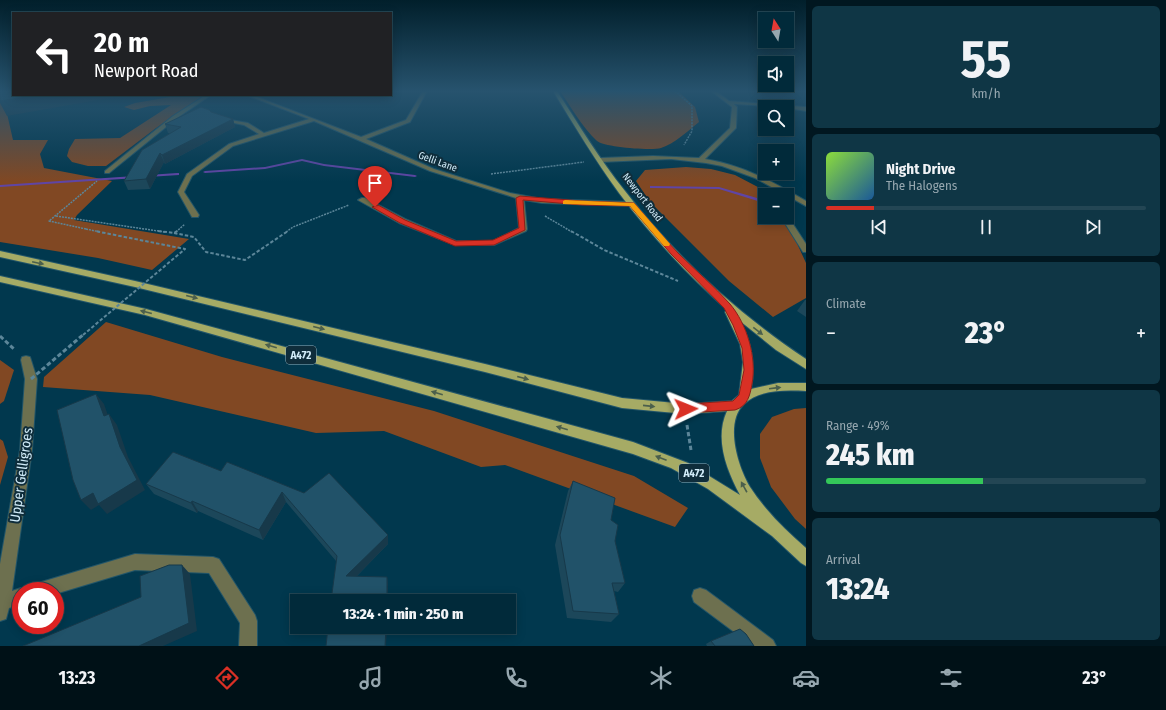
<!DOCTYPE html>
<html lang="en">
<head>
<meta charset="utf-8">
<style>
	body { margin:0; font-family:"Fira Sans Condensed",sans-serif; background:#0f3645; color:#f1f3f6; height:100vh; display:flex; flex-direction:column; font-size:15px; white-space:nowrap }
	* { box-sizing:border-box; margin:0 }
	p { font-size:13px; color:#96a7af }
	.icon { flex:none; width:22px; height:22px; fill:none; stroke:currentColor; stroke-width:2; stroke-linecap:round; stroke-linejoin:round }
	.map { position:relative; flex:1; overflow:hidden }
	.panel { display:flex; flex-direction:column; gap:6px; padding:6px; background:#011720; width:360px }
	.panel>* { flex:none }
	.banner { position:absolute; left:12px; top:12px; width:380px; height:84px; border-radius:0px; box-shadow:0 2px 10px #0003,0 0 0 1px #234654; background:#202124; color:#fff; overflow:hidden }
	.needle { width:26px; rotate:349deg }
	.controls { position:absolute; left:758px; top:12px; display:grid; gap:8px }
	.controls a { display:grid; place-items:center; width:36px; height:36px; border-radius:0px; background:#012a3a; box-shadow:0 2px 10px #0003,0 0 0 1px #234654; font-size:20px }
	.speed { position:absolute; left:12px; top:582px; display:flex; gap:8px; font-size:20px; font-weight:700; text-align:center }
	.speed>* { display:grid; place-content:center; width:52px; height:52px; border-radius:50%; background:#012a3a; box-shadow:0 2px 10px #0003,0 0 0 1px #234654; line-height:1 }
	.speed .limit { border:6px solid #d22; background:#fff; color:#111 }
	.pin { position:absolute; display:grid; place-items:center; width:34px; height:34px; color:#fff; margin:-41px -17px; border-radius:50% 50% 50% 0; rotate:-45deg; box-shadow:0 0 4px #0007 }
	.pin .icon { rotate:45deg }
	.me { position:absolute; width:44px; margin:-22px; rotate:88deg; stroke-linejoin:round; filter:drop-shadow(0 0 3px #0008) }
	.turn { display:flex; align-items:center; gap:14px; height:84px; padding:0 16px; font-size:18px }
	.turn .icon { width:52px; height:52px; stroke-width:2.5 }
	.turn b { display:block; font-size:28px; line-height:34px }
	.big { font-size:30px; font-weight:800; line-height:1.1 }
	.panel .card { flex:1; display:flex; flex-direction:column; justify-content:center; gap:6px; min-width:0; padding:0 14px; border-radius:6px; background:#0f3645 }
	.panel .dial { align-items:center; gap:0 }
	.dial b { font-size:52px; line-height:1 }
	.song { display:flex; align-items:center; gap:12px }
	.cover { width:48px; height:48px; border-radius:6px; background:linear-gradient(135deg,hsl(90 70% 55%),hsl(210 70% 35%)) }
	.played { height:4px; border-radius:2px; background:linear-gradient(90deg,#d93025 15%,#234654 15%) }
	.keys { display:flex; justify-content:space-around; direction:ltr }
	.heat { display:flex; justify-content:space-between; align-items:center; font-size:22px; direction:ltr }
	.charge { height:6px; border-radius:3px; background:linear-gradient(90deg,#34c759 49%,#234654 0) }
	.trip { position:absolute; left:290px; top:594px; width:226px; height:40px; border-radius:0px; background:#012a3a; box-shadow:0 2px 10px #0003,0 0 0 1px #234654; font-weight:800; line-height:40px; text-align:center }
	.tabs { display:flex; height:64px; justify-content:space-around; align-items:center; background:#001117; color:#96a7af }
	.tabs .icon { width:28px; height:28px }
	.tabs .current { color:#d93025 }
	.tabs b { font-size:18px; color:#f1f3f6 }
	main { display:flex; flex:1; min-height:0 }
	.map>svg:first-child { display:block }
	.green { fill:#814823 }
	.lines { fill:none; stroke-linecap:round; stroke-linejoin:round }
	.stream { fill:#5f45a5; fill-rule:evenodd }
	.minor-casing { stroke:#225569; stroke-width:2 }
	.major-casing { stroke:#225569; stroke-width:2 }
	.path-far2 { stroke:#5c8699; stroke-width:1.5; stroke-dasharray:2 1; stroke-linecap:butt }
	.path-far1 { stroke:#5c8699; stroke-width:2; stroke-dasharray:3.5 2; stroke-linecap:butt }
	.path { stroke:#5c8699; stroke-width:3; stroke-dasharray:4.5 2.5; stroke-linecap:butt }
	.minor { fill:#6d704f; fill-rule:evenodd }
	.major { fill:#a6ab65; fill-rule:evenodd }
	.path-bridge-far2 { stroke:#5c8699; stroke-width:1.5; stroke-dasharray:2 1; stroke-linecap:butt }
	.path-bridge-far1 { stroke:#5c8699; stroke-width:2; stroke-dasharray:3.5 2; stroke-linecap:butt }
	.path-bridge { stroke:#5c8699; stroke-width:3; stroke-dasharray:4.5 2.5; stroke-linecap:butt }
	.wall { fill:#1c475a }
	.shaded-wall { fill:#17394a }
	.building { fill:#215269; stroke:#17394a }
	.oneway { fill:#4b5f4c }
	.route { fill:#d93025; stroke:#8d1f18 }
	.slow { fill:#f59e0b }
	.labels { text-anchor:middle; stroke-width:4; stroke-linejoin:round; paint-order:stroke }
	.far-street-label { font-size:10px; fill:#d2ecf9; stroke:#0f2d3b }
	.shield { fill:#0f2d3b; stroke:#98b3c0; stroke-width:1 }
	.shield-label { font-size:11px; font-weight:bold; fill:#d2ecf9 }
	.near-street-label { font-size:14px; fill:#d2ecf9; stroke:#0f2d3b }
</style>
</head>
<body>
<main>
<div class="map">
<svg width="806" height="646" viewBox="0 0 806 646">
	<rect width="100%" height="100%" fill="#01384e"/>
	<g class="green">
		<polygon points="3,91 3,96 13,140 48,140 40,154 44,168 112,181 77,215 74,220 189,239 152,270 98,258 0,242 0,92"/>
		<path d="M560 91H678L695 107 699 122C689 130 674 144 661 148 651 151 604 147 597 141 582 127 571 107 560 91Z"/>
		<polygon points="182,95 204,95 156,128 106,166 88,166 72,162 67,156 69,149 75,139 120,138 171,105 150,106 134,110 124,107 135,103"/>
		<polygon points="686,167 711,169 735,175 773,195 765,195 765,217 785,217 806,263 806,298 773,317 729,281 650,202 636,181 645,170"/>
		<polygon points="106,322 222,357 434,411 634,476 688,508 675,527 505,465 481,467 384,431 316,433 150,395 43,387 44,377"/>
		<polygon points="0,360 14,370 4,401 0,404"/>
		<polygon points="806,408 806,529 795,519 771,487 760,458 760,434 772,417 794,409"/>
		<polygon points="0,439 3,441 8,457 0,485"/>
	</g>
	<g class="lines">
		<g class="stream">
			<polygon points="302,159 324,164 415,175 417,176 415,177 324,166 302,161 265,169 205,173 203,172 205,171 265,167"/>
			<polygon points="177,173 179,173 179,175 148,177 146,176 148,175"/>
			<polygon points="135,176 137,177 137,178 0,187 0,185"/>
			<polygon points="650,186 719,187 764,200 761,202 719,189 652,188 650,188"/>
		</g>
		<defs>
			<g id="minor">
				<polygon points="423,91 427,91 410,122 366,139 434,169 510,193 542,199 631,202 635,204 631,206 542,203 524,200 527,229 526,231 494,245 455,245 399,223 358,200 362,198 365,198 405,219 456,241 493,241 519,228 516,198 430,171 314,121 233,146 192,176 184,192 199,215 198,217 192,217 178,192 187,174 229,144 259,134 244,125 219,120 219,118 248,123 264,133 309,119 246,95 252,95 361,137 406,120"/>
				<path d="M711 91H716L729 101 806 107V111L787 108V107L734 104 737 107 736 128 705 159C742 165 774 182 806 201V206L755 178 722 166 706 163 671 159 600 162 597 160 600 158 653 156 699 158 730 128 732 107Z"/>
				<polygon points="206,95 211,95 177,118 109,173 105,173 105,171 173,116"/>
				<polygon points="787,215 806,244 806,252 803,252 781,217 787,217"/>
				<polygon points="26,356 30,357 31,360 37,379 32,450 12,591 21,588 27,591 21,591 21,604 9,608 6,619 0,621 0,564 20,450 25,379 21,360 22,357"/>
				<polygon points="135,554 213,557 219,559 255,615 257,621 257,646 239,646 240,623 209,573 135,570 55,594 55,591 30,591 32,585 38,583"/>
				<polygon points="700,588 706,590 773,640 776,646 753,646 694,602 692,596 694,590"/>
			</g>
			<path id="major" d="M553 91H557C579 125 600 160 625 191 676 257 737 313 806 359V369L776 350 740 321C752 343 756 364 751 389L778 383H806V391C787 390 760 389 744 404 724 423 738 467 750 487 765 510 785 530 806 548V566L801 563 772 536 708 489 671 468 633 454 145 315 0 282V276L146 309 633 442 688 463 740 495C727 471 714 439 727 411L686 414 622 408 485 372 135 287 0 257V251L135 281 485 364 622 398 686 404 732 401 739 395 743 362 740 344 725 312 727 310C687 274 651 236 619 193 595 160 574 125 553 91Z"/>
		</defs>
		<use href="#minor" class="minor-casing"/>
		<use href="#major" class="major-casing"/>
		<g class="path-far2">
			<polyline points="675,91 692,106 692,131 684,145"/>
			<polyline points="491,174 584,162"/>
			<polyline points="56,216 165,232"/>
			<polyline points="545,216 572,232"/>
			<polyline points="86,229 49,221 97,181"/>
			<polyline points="176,232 185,224"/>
			<polyline points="286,232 293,227 349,205"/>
		</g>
		<g class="path-far1">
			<polyline points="158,231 174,233 177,231"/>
			<polyline points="571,231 604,250 678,281"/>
			<polyline points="174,233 194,237 206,252 245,260 288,231"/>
		</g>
		<g class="path">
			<polyline points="0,336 14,349"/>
			<polyline points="687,425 691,450"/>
		</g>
		<use href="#minor" class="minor"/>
		<use href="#major" class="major"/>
		<polyline class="path-bridge-far2" points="86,229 100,232"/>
		<polyline class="path-bridge-far1" points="83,335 185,249 95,231"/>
		<polyline class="path-bridge" points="31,379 84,334"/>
	</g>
	<g class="wall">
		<polygon points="211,112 233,119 235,127 165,164 164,162 150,189 128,190 124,181 170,133 168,133 165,124"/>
		<polygon points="805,300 806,300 806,317 797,311"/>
		<polygon points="227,462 388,544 356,577 387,577 388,586 387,601 336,561 286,502 263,540 198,511 197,513 154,494 146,484 221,471"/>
		<polygon points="573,481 611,520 615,541 625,583 618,592 614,591 619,614 611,622 567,618 555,545 568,491"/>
		<polygon points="711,641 754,646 707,646 706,644"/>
	</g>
	<g class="shaded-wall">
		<polygon points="39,95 126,95 7,116 0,103 0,101"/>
		<polygon points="233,119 235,127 165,164 162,155"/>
		<polygon points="160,153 164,162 150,189 146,179"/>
		<polygon points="96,394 104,404 112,427 104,416"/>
		<polygon points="109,414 117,425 128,457 145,490 107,514 99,505 91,510 81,500 120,447"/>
		<polygon points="282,492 286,502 263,540 259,530"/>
		<polygon points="192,501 198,511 197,513 191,503"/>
		<polygon points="388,535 388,544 348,585 346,576"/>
		<polygon points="182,565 190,574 197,631 163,646 139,646"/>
		<polygon points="387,577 388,586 387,601"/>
		<polygon points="386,627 387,627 386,646 385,646"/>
	</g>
	<g class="building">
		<polygon points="0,91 13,91 13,95 39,95 0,101"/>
		<polygon points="201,107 209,110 211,112 233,119 162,155 160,153 146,179 124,181 142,150 181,127 165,124"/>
		<polygon points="96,394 104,416 109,414 120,447 137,480 98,504 93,493 81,500 73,480 57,410"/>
		<polygon points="173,452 221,471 227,462 304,493 329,473 388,535 346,576 387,577 387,601 331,601 337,556 282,492 259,530 192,501 191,503 146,484"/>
		<polygon points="573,481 615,498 611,520 618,525 615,541 625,583 612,583 619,614 573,611 560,535"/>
		<polygon points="169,565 182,565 189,623 139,646 23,646 141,597 140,576"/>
		<polygon points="328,627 386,627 385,646 326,646"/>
		<polygon points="740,629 746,634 754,646 715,646 711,641"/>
	</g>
	<defs><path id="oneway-solid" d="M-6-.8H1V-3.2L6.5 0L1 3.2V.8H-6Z"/></defs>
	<g class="oneway">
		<use href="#oneway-solid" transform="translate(38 263) rotate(12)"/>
		<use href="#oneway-solid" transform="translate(192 297) rotate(14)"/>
		<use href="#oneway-solid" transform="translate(146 312) rotate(-166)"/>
		<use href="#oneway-solid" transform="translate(319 328) rotate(14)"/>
		<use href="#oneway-solid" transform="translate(758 331) rotate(38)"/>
		<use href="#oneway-solid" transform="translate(271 346) rotate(-164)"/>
		<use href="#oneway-solid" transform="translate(523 378) rotate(15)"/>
		<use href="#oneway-solid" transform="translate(775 388) rotate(-7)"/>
		<use href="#oneway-solid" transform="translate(437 393) rotate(-164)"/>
		<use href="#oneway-solid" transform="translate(649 406) rotate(6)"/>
		<use href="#oneway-solid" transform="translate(562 428) rotate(-164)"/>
		<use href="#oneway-solid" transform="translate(661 458) rotate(-159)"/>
		<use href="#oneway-solid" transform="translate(744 487) rotate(-119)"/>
	</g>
	<linearGradient id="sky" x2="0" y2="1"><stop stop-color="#011f2b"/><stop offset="0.5" stop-color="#27536e"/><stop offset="1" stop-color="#27536e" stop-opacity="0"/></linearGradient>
	<rect width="806" height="182" fill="url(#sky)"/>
	<path class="route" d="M520 196 582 201 634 203C648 219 663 237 678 253 695 270 714 286 730 304 747 324 757 358 752 384 750 395 748 406 735 410L686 413 682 412 681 409 682 405 686 404 733 401 739 395 744 370 742 348 733 325 724 308 671 254 630 206 582 205 523 200 525 230 494 245 455 246 400 223 372 207 378 205 405 220 456 241 493 240 519 228 516 198Z"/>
	<polygon class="slow" points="565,200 634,203 670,244 669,246 664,246 630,206 563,204 563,201"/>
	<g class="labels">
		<g class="far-street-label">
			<text transform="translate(438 161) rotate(20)" y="4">Gelli Lane</text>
			<text transform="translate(643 197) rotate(52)" y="4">Newport Road</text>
		</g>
		<g class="shield">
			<rect x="286" y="346" width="30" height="18" rx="3"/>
			<rect x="679" y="464" width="30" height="18" rx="3"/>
		</g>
		<g class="shield-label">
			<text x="301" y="359">A472</text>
			<text x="694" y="477">A472</text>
		</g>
		<g class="near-street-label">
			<text transform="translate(21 475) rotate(-82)" y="5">Upper Gelligroes</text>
		</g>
	</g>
</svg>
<div class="controls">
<a><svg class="needle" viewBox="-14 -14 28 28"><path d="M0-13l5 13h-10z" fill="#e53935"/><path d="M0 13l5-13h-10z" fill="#96a7af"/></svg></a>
<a><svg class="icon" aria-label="sound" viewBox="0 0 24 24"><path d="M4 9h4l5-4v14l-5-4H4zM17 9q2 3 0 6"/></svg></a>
<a><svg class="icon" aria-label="search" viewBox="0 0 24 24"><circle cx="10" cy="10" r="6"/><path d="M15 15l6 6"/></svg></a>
<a>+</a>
<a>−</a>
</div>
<div class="speed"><div class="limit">60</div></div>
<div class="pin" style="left:375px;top:207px;background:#d93025"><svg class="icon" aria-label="arrive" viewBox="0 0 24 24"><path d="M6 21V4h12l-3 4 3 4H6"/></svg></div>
<svg class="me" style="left:686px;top:409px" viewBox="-20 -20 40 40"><path d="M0-17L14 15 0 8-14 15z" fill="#d93025" stroke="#fff" stroke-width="4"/></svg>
<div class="trip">13:24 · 1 min · 250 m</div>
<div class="banner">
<div class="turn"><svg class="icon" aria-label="left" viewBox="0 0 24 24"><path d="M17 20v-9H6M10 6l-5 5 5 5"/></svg><div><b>20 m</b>Newport Road</div></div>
</div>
</div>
<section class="panel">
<div class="card dial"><b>55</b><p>km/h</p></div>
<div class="card">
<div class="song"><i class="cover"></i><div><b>Night Drive</b><p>The Halogens</p></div></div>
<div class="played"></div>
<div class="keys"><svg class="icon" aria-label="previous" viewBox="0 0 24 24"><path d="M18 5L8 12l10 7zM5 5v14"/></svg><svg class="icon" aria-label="pause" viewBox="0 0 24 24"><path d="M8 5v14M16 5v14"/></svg><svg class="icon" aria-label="next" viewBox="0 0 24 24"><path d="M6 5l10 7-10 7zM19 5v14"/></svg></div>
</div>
<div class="card"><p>Climate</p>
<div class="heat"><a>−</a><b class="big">23°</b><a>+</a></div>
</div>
<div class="card"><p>Range · 49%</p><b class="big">245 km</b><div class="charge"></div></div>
<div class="card"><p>Arrival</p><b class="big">13:24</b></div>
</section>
</main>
<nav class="tabs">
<b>13:23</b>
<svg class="icon current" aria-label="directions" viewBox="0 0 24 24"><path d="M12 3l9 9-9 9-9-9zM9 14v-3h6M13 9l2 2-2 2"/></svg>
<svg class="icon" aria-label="music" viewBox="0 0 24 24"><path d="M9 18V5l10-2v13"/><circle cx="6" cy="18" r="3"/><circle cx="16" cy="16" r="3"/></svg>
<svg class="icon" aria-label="phone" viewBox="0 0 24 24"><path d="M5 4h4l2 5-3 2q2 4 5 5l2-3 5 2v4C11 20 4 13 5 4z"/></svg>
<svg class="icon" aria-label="climate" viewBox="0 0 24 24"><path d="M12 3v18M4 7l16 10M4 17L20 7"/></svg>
<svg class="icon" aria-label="car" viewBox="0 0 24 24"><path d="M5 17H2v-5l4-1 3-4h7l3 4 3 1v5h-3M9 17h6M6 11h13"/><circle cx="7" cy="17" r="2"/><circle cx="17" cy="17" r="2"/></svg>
<svg class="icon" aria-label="filters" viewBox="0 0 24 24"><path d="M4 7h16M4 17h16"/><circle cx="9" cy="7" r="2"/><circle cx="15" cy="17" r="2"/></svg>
<b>23°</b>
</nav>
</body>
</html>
